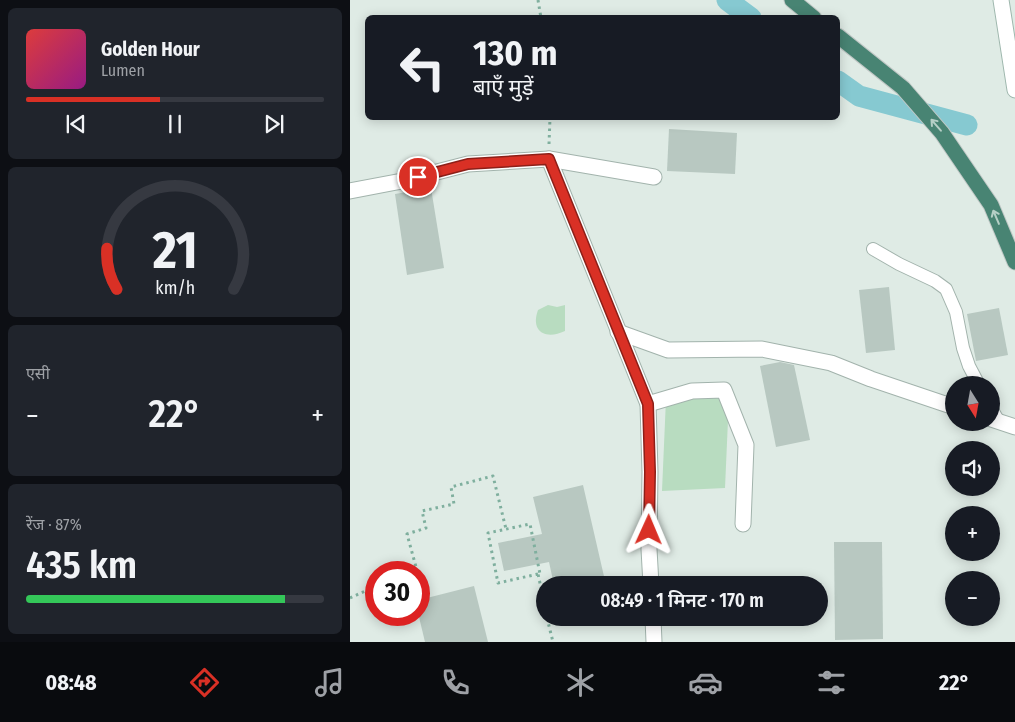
<!DOCTYPE html>
<html lang="hi">
<head>
<meta charset="utf-8">
<style>
	body { margin:0; font-family:"Fira Sans Condensed","Noto Sans Devanagari",sans-serif; background:#20242c; color:#f1f3f6; height:100vh; display:flex; flex-direction:column; font-size:19px; white-space:nowrap }
	* { box-sizing:border-box; margin:0 }
	p { font-size:16px; color:#9ea1a6 }
	.icon { flex:none; width:28px; height:28px; fill:none; stroke:currentColor; stroke-width:2; stroke-linecap:round; stroke-linejoin:round }
	.map { position:relative; flex:1; overflow:hidden }
	.drawer { display:flex; flex-direction:column; gap:8px; padding:8px; background:#0d0f14; width:350px }
	.drawer>* { flex:none }
	.hud { position:absolute; left:15px; top:15px; width:475px; height:105px; border-radius:8px; box-shadow:0 2px 12px #0003; background:#171b24; color:#f1f3f6; overflow:hidden }
	.needle { width:32px; rotate:169deg }
	.fabs { position:absolute; left:595px; top:376px; display:grid; gap:10px }
	.fabs a { display:grid; place-items:center; width:55px; height:55px; border-radius:50%; background:#171b24; box-shadow:0 2px 12px #0003; font-size:25px }
	.speed { position:absolute; left:15px; top:561px; display:flex; gap:10px; font-size:25px; font-weight:700; text-align:center }
	.speed>* { display:grid; place-content:center; width:65px; height:65px; border-radius:50%; background:#171b24; box-shadow:0 2px 12px #0003; line-height:1 }
	.speed .limit { border:8px solid #d22; background:#fff; color:#111 }
	.pin { position:absolute; display:grid; place-items:center; width:42px; height:42px; color:#fff; margin:-21px; border:2px solid #fff; border-radius:50%; box-shadow:0 1px 5px #0007 }
	.me { position:absolute; width:55px; margin:-28px; rotate:1deg; stroke-linejoin:round; filter:drop-shadow(0 0 4px #0008) }
	.turn { display:flex; align-items:center; gap:18px; height:105px; padding:0 25px; font-size:22px }
	.turn .icon { width:65px; height:65px; stroke-width:2.5 }
	.turn b { display:block; font-size:35px; line-height:42px }
	.big { font-size:38px; font-weight:600; line-height:1.1 }
	.drawer .card { flex:1; display:flex; flex-direction:column; justify-content:center; gap:8px; min-width:0; padding:0 18px; border-radius:8px; background:#20242c }
	.drawer .dial { align-items:center; gap:0 }
	.dial svg { height:130px; overflow:visible; fill:none; stroke:#363941; stroke-width:7; stroke-linecap:round; text-anchor:middle }
	.dial text { fill:#f1f3f6; stroke:none }
	.song { display:flex; align-items:center; gap:15px }
	.cover { width:60px; height:60px; border-radius:8px; background:linear-gradient(135deg,hsl(0 70% 55%),hsl(310 70% 35%)) }
	.played { height:5px; border-radius:2px; background:linear-gradient(90deg,#d93025 45%,#363941 45%) }
	.keys { display:flex; justify-content:space-around; direction:ltr }
	.heat { display:flex; justify-content:space-between; align-items:center; font-size:28px; direction:ltr }
	.charge { height:8px; border-radius:4px; background:linear-gradient(90deg,#34c759 87%,#363941 0) }
	.trip { position:absolute; left:186px; top:576px; width:292px; height:50px; border-radius:25px; background:#171b24; box-shadow:0 2px 12px #0003; font-weight:600; line-height:50px; text-align:center }
	.tab-bar { display:flex; height:80px; justify-content:space-around; align-items:center; background:#090b0e; color:#9ea1a6 }
	.tab-bar .icon { width:35px; height:35px }
	.tab-bar .active { color:#d93025 }
	.tab-bar b { font-size:22px; color:#f1f3f6 }
	main { display:flex; flex:1; min-height:0 }
	.map>svg:first-child { display:block }
	.green { fill:#b8dcc0 }
	.lines { fill:none; stroke-linecap:round; stroke-linejoin:round }
	.canal { stroke:#86c9d1; stroke-width:21 }
	.building { fill:#b8c8c1 }
	.service-casing { stroke:#a2b3ac; stroke-width:14 }
	.minor-casing { stroke:#a2b3ac; stroke-width:17 }
	.secondary-casing { stroke:#9eb7ad; stroke-width:17 }
	.trunk-casing { stroke:#c1c8c6; stroke-width:17 }
	.path { stroke:#7faf9e; stroke-width:3; stroke-dasharray:2.5 4; stroke-linecap:butt }
	.service { stroke:#fff; stroke-width:12 }
	.minor { stroke:#fff; stroke-width:15 }
	.secondary { stroke:#fff; stroke-width:15 }
	.trunk { stroke:#488473; stroke-width:15 }
	.oneway { stroke:#b5cfc6 }
	.route-casing { stroke:#8d1f18; stroke-width:12 }
	.route { stroke:#d93025; stroke-width:9 }
</style>
</head>
<body>
<main>
<section class="drawer">
<div class="card">
<div class="song"><i class="cover"></i><div><b>Golden Hour</b><p>Lumen</p></div></div>
<div class="played"></div>
<div class="keys"><svg class="icon" aria-label="previous" viewBox="0 0 24 24"><path d="M18 5L8 12l10 7zM5 5v14"/></svg><svg class="icon" aria-label="pause" viewBox="0 0 24 24"><path d="M8 5v14M16 5v14"/></svg><svg class="icon" aria-label="next" viewBox="0 0 24 24"><path d="M6 5l10 7-10 7zM19 5v14"/></svg></div>
</div>
<div class="card dial"><svg viewBox="0 0 100 80">
<path d="M14 69A42 42 0 1 1 86 69"/>
<path d="M14 69A42 42 0 0 1 8 44" stroke="#d93025"/>
<text x="50" y="56" font-size="32" font-weight="700">21</text>
<text x="50" y="72" font-size="11">km/h</text>
</svg></div>
<div class="card"><p>एसी</p>
<div class="heat"><a>−</a><b class="big">22°</b><a>+</a></div>
</div>
<div class="card"><p>रेंज · 87%</p><b class="big">435 km</b><div class="charge"></div></div>
</section>
<div class="map">
<svg width="665" height="642" viewBox="0 0 665 642">
	<rect width="100%" height="100%" fill="#dfebe5"/>
	<g class="green">
		<path d="M198 305 207 307 215 305V331C196 340 180 332 188 310Z"/>
		<polygon points="379,397 375,488 312,491 316,399"/>
	</g>
	<g class="lines">
		<g class="canal">
			<polyline points="377,0 401,18"/>
			<polyline points="488,81 509,96 617,125"/>
		</g>
	</g>
	<g class="building">
		<polygon points="319,129 387,133 385,174 317,171"/>
		<polygon points="81,188 94,268 57,275 45,194"/>
		<polygon points="539,287 545,350 516,353 509,290"/>
		<polygon points="649,308 658,355 626,361 617,314"/>
		<polygon points="430,362 444,365 460,440 426,447 410,366"/>
		<polygon points="233,485 256,585 204,585 199,562 154,571 148,543 192,534 183,497"/>
		<polygon points="484,542 532,542 533,639 485,640"/>
		<polygon points="124,586 138,642 75,642 69,617 69,600"/>
	</g>
	<g class="lines">
		<defs>
			<g id="service">
				<polyline points="523,249 549,264 585,281 596,289 606,312 613,348 619,366 629,385"/>
				<polyline points="641,408 649,422"/>
			</g>
			<g id="minor">
				<polyline points="199,159 298,404 300,472 299,549 301,585"/>
				<polyline points="0,191 52,181 118,164 199,159 304,177"/>
				<polyline points="268,332 318,350 412,349 481,363 521,379 604,407"/>
				<polyline points="298,404 342,391 374,390 396,445 393,524"/>
				<polyline points="641,419 665,427"/>
				<polyline points="303,618 304,642"/>
			</g>
			<polyline id="secondary" points="651,0 665,90"/>
			<g id="trunk">
				<polyline points="442,0 464,18"/>
				<polyline points="488,36 553,88 592,133 641,205 665,262"/>
			</g>
		</defs>
		<use href="#service" class="service-casing"/>
		<use href="#minor" class="minor-casing"/>
		<use href="#secondary" class="secondary-casing"/>
		<use href="#trunk" class="trunk-casing"/>
		<g class="path">
			<polyline points="188,0 191,18"/>
			<polyline points="199,144 200,118"/>
			<polyline points="55,572 66,567 57,534 76,528 72,511 104,504 101,487 143,476 156,529"/>
			<polyline points="188,574 148,583 138,533 180,524 190,574 188,574 195,606"/>
			<polyline points="0,598 26,586"/>
			<polyline points="197,618 203,642"/>
		</g>
		<use href="#service" class="service"/>
		<use href="#minor" class="minor"/>
		<use href="#secondary" class="secondary"/>
		<use href="#trunk" class="trunk"/>
	</g>
	<defs><path id="oneway-shaft" d="M-6 0H5M1.5-3L5.5 0L1.5 3" fill="none" stroke-width="1.6" stroke-linecap="round" stroke-linejoin="round" transform="scale(1.25)"/></defs>
	<g class="oneway">
		<use href="#oneway-shaft" transform="translate(586 125) rotate(-131)"/>
		<use href="#oneway-shaft" transform="translate(646 217) rotate(-113)"/>
	</g>
	<g class="lines">
		<defs>
			<polyline id="route" points="68,177 118,164 199,159 298,404 300,472 299,530"/>
		</defs>
		<use href="#route" class="route-casing"/>
		<use href="#route" class="route"/>
	</g>
</svg>
<div class="fabs">
<a><svg class="needle" viewBox="-14 -14 28 28"><path d="M0-13l5 13h-10z" fill="#e53935"/><path d="M0 13l5-13h-10z" fill="#9ea1a6"/></svg></a>
<a><svg class="icon" aria-label="sound" viewBox="0 0 24 24"><path d="M4 9h4l5-4v14l-5-4H4zM17 9q2 3 0 6"/></svg></a>
<a>+</a>
<a>−</a>
</div>
<div class="speed"><div class="limit">30</div></div>
<div class="pin" style="left:68px;top:177px;background:#d93025"><svg class="icon" aria-label="arrive" viewBox="0 0 24 24"><path d="M6 21V4h12l-3 4 3 4H6"/></svg></div>
<svg class="me" style="left:299px;top:530px" viewBox="-20 -20 40 40"><path d="M0-17L14 15 0 8-14 15z" fill="#d93025" stroke="#fff" stroke-width="4"/></svg>
<div class="trip">08:49 · 1 मिनट · 170 m</div>
<div class="hud">
<div class="turn"><svg class="icon" aria-label="left" viewBox="0 0 24 24"><path d="M17 20v-9H6M10 6l-5 5 5 5"/></svg><div><b>130 m</b>बाएँ मुड़ें</div></div>
</div>
</div>
</main>
<nav class="tab-bar">
<b>08:48</b>
<svg class="icon active" aria-label="directions" viewBox="0 0 24 24"><path d="M12 3l9 9-9 9-9-9zM9 14v-3h6M13 9l2 2-2 2"/></svg>
<svg class="icon" aria-label="music" viewBox="0 0 24 24"><path d="M9 18V5l10-2v13"/><circle cx="6" cy="18" r="3"/><circle cx="16" cy="16" r="3"/></svg>
<svg class="icon" aria-label="phone" viewBox="0 0 24 24"><path d="M5 4h4l2 5-3 2q2 4 5 5l2-3 5 2v4C11 20 4 13 5 4z"/></svg>
<svg class="icon" aria-label="climate" viewBox="0 0 24 24"><path d="M12 3v18M4 7l16 10M4 17L20 7"/></svg>
<svg class="icon" aria-label="car" viewBox="0 0 24 24"><path d="M5 17H2v-5l4-1 3-4h7l3 4 3 1v5h-3M9 17h6M6 11h13"/><circle cx="7" cy="17" r="2"/><circle cx="17" cy="17" r="2"/></svg>
<svg class="icon" aria-label="filters" viewBox="0 0 24 24"><path d="M4 7h16M4 17h16"/><circle cx="9" cy="7" r="2"/><circle cx="15" cy="17" r="2"/></svg>
<b>22°</b>
</nav>
</body>
</html>
